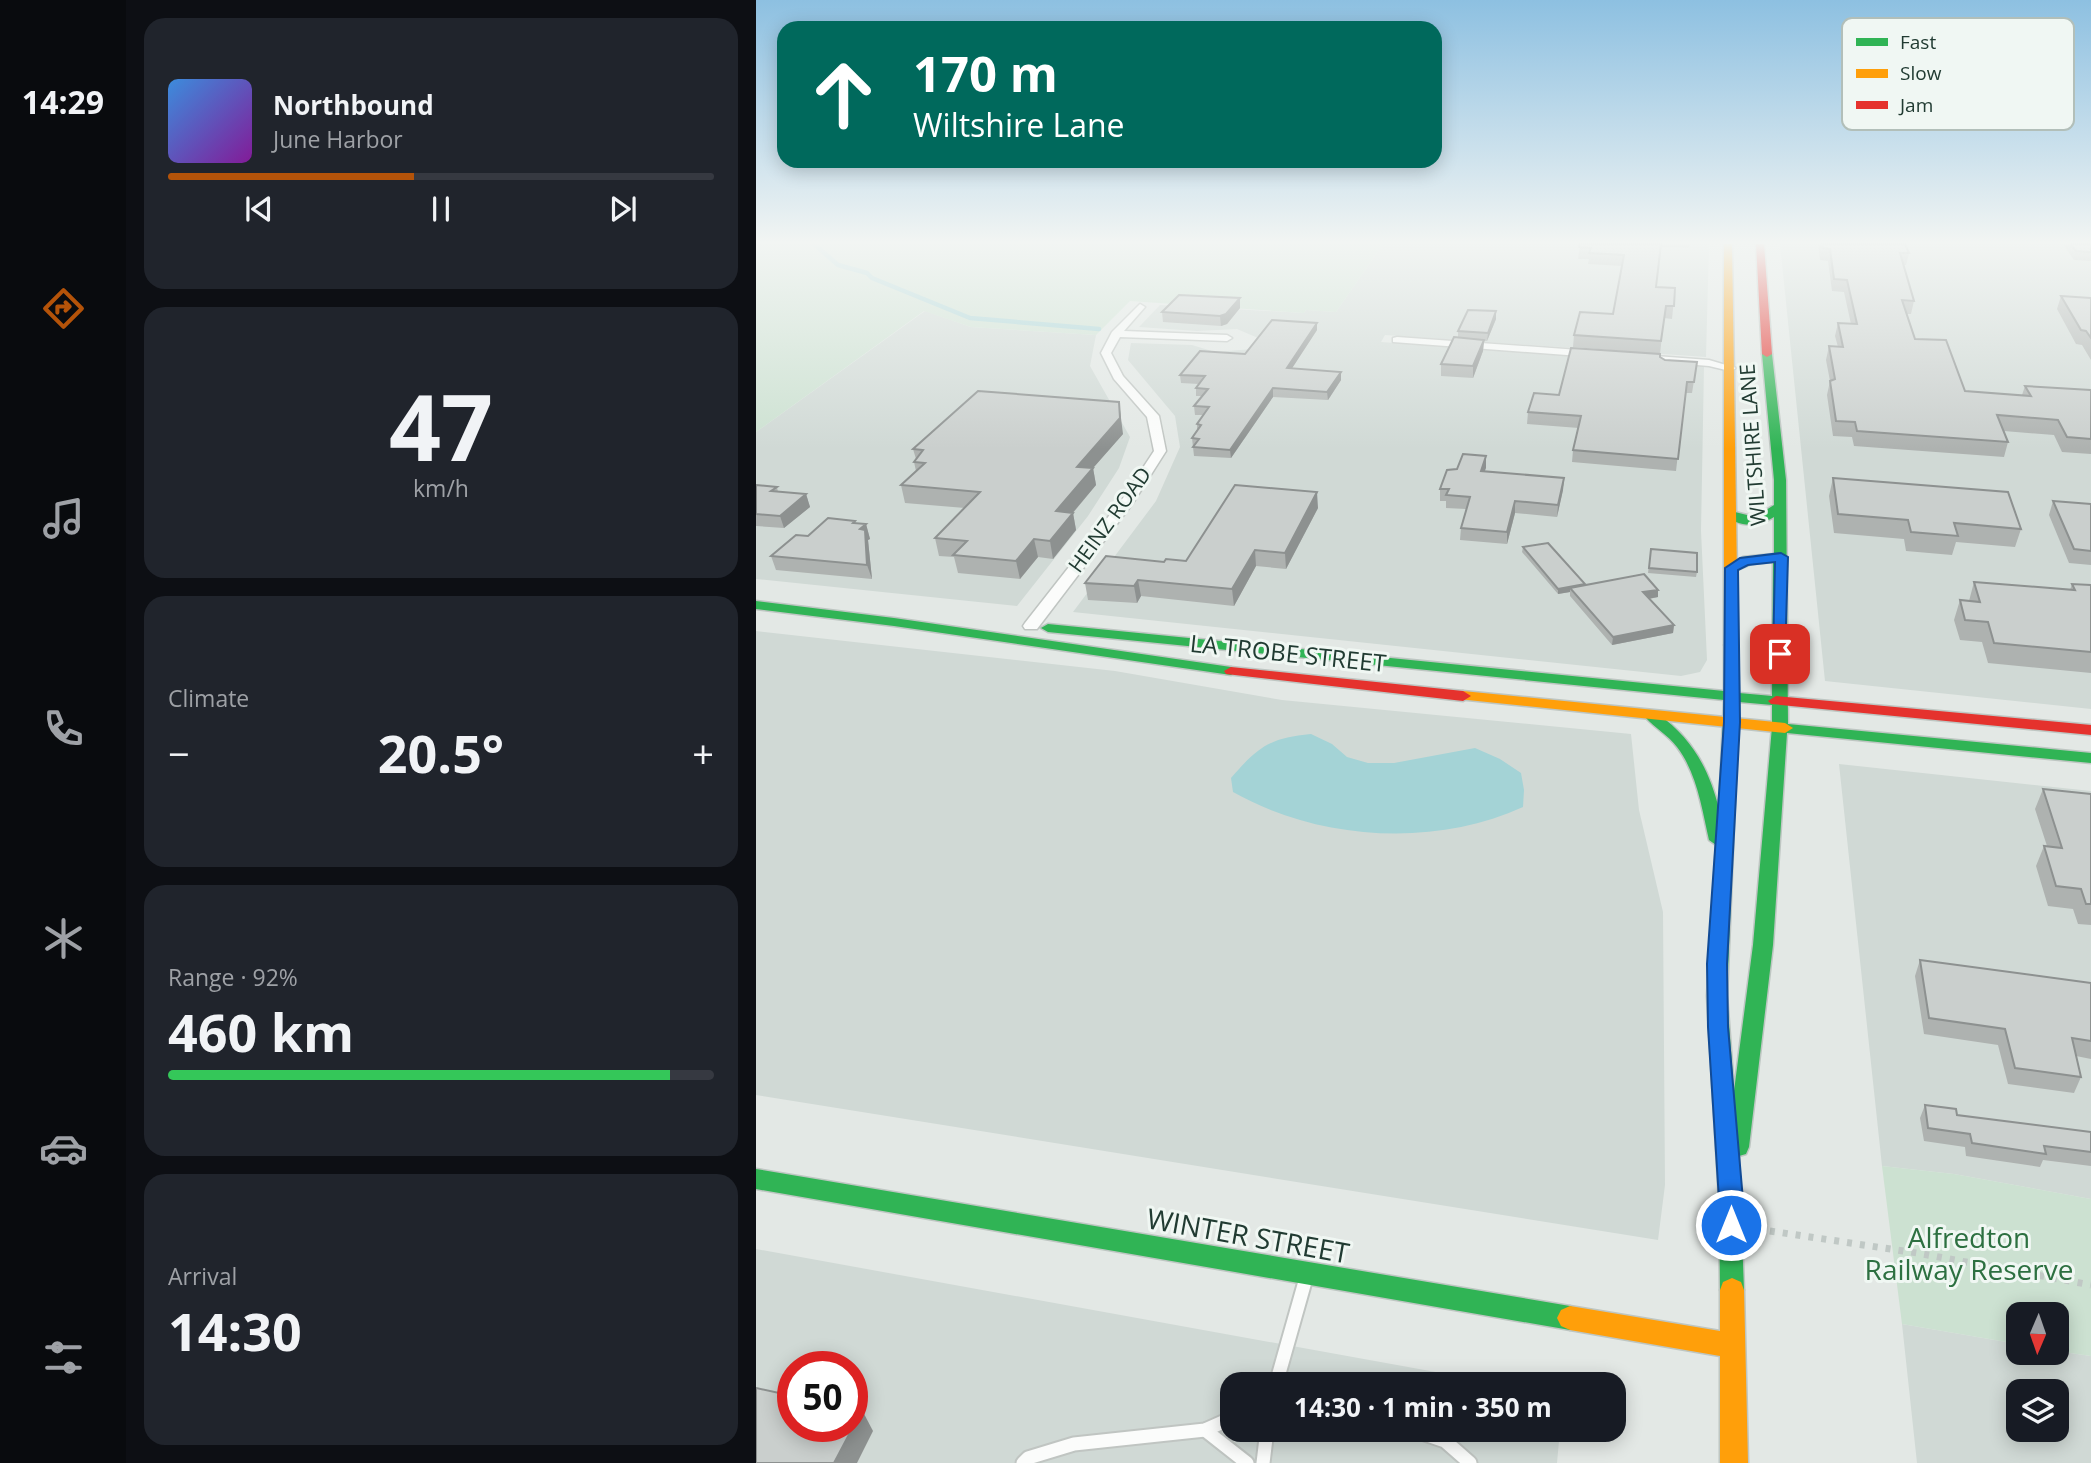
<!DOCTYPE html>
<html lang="en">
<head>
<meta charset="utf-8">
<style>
	body { margin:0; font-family:"Open Sans",sans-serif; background:#20242c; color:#f1f3f6; height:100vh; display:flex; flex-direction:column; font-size:26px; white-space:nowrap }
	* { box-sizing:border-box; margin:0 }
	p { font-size:23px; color:#9ea1a6 }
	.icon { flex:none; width:38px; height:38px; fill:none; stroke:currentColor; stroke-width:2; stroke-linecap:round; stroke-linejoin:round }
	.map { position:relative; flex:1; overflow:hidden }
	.sheet { display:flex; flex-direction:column; gap:18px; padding:18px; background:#0d0f14; width:630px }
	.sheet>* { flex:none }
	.guide { position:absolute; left:21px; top:21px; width:665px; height:147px; border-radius:21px; box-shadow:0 4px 18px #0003; background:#00695c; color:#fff; overflow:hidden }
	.needle { width:46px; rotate:182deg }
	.fabs { position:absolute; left:1250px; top:1302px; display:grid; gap:14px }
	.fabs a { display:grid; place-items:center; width:63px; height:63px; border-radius:14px; background:#171b24; box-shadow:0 4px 18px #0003; font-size:35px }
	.speed { position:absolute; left:21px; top:1351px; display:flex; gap:14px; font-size:35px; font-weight:700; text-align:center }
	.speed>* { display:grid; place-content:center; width:91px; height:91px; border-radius:50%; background:#171b24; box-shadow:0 4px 18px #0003; line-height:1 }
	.speed .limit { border:10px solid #d22; background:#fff; color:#111 }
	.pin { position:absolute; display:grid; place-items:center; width:60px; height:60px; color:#fff; margin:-30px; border-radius:14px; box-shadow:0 4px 10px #0006 }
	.me { position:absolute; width:77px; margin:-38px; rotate:0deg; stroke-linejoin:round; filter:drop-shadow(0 0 5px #0008) }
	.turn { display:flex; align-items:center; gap:24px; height:147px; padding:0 21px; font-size:32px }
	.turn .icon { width:91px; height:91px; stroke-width:2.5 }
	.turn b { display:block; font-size:49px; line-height:60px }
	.big { font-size:52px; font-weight:700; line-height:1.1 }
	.sheet .tile { flex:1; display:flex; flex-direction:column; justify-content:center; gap:10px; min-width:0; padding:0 24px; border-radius:21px; background:#20242c }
	.sheet .dial { align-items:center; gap:0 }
	.dial b { font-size:91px; line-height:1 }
	.song { display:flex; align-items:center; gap:21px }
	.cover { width:84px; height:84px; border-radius:10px; background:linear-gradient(135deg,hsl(210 70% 55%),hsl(290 70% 35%)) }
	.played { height:7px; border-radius:4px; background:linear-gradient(90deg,#b45309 45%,#363941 45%) }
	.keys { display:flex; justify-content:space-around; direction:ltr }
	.heat { display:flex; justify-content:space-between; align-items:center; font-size:38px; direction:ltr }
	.charge { height:10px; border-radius:5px; background:linear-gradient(90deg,#34c759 92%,#363941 0) }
	.trip { position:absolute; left:464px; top:1372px; width:406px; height:70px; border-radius:21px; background:#171b24; box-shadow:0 4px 18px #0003; font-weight:700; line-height:70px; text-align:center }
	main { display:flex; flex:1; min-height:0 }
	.dock { display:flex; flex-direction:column; width:126px; justify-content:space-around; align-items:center; background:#090b0e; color:#9ea1a6 }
	.dock .icon { width:49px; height:49px }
	.dock .active { color:#b45309 }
	.dock b { font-size:32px; color:#f1f3f6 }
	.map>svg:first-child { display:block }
	.built { fill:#d0d9d5; fill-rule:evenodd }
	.green { fill:#cce1d1 }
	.water { fill:#a4d3d6 }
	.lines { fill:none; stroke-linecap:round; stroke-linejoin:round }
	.stream { stroke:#a4d3d6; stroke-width:4.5 }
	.lane-casing { stroke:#c0c5c2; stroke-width:17 }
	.street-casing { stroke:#c0c5c2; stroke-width:3 }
	.fast-casing { stroke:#bec6c2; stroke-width:3 }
	.slow-casing { stroke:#bec6c2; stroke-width:3 }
	.jam-casing { stroke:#bec6c2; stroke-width:3 }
	.path { stroke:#c0c8c5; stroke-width:7; stroke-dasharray:5 8; stroke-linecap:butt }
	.lane { stroke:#fbfcfb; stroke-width:13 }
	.street { fill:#fbfcfb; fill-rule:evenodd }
	.fast { fill:#30b455; fill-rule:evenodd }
	.slow { fill:#ff9f0a; fill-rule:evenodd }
	.jam { fill:#e5322d; fill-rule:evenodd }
	.wall { fill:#aeb2b0 }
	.shaded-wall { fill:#8d9190 }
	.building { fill:#cacfcd; stroke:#8d9190; stroke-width:2 }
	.route { fill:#1a73e8; stroke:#114b97; stroke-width:2 }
	.labels { text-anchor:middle; stroke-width:6; stroke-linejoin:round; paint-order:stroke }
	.far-street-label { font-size:21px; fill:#213b32; stroke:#f0f7f3 }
	.street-label { font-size:24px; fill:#213b32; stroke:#f0f7f3 }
	.near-street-label { font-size:28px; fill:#213b32; stroke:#f0f7f3 }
	.near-park-label { font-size:28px; fill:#2d7041; stroke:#f0f7f3 }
	.key { fill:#f0f7f3; stroke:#b2bfb9; stroke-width:2 }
	.key-label { font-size:19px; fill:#213b32 }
</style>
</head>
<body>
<main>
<nav class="dock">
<b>14:29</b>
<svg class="icon active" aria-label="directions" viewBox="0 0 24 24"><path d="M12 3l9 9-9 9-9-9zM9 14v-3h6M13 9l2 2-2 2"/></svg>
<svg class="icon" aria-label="music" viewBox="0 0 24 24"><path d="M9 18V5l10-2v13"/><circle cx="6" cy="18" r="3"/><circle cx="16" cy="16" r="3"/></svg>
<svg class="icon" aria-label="phone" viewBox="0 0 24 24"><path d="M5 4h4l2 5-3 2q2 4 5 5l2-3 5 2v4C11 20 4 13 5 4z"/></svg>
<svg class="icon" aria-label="climate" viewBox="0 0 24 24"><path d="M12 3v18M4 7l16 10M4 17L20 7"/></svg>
<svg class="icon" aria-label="car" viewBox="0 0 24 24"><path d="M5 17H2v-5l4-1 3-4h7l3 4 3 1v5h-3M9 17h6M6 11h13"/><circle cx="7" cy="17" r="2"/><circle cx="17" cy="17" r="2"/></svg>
<svg class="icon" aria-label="filters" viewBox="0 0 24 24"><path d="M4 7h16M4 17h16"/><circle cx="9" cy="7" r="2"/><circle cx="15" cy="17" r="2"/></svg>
</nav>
<section class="sheet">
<div class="tile">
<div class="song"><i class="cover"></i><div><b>Northbound</b><p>June Harbor</p></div></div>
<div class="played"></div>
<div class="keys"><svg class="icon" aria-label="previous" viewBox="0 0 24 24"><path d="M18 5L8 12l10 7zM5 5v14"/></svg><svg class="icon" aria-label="pause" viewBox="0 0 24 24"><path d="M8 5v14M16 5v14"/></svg><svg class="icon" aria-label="next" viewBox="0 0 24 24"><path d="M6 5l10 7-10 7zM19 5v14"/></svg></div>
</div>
<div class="tile dial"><b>47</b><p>km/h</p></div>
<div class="tile"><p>Climate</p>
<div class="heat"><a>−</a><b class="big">20.5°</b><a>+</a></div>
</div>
<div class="tile"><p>Range · 92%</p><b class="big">460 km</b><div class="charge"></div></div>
<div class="tile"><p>Arrival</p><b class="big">14:30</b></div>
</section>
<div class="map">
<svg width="1335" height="1463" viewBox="0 0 1335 1463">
	<rect width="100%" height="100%" fill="#e3e8e5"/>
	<g class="built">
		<polygon points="627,244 953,244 950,357 629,335 625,342 948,366 945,531 951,660 944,672 925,676 317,612 400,501 424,447 419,416 372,360 375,343 436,345 459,352 497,349 502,338 481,329 441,331 383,327 404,305 548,313 550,310 580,312"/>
		<polygon points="1024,244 1335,244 1335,709 1069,681"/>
		<polygon points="169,311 215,327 340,335 334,366 374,437 363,468 332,516 261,606 0,579 0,432"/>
		<polygon points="0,631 359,671 526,700 875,734 883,810 907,912 909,1185 902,1240 0,1095"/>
		<polygon points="1083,764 1335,791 1335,1199 1198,1174 1126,1166"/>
		<path d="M0 1249 746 1384H476V1430H804L801 1463H0ZM37 1367H96V1426H37Z"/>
		<path d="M1146 1324 1262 1344V1353H1300V1351L1335 1356V1463H1161ZM1262 1391H1300V1430H1262Z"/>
	</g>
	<g class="green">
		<polygon points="0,244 627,244 580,312 550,310 548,313 374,301 340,335 215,327 168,311 0,432"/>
		<polygon points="1126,1166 1198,1174 1335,1199 1335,1356 1300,1351 1300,1314 1262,1314 1262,1344 1146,1324"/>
	</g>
	<path class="water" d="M555 734 576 744 591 757 612 763H638L719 748 744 759 765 773 768 790 767 807C677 848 562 840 477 792L475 778C502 747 513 738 555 734Z"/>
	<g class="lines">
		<polyline class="stream" points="58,244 82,265 111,273 116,278 214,318 343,329"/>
		<defs>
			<g id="lane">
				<polyline points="520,1384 550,1278"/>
				<polyline points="449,1430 491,1463"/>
				<polyline points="657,1430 689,1441 714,1463"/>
				<polyline points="267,1463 272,1458 318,1444 449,1430 476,1418"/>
				<polyline points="507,1463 511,1430"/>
			</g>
			<g id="street">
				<polygon points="384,304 389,307 368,331 471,335 476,338 471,341 364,337 355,353 367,376 403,416 410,451 377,503 281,629 269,629 267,626 269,623 367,498 398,451 391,417 358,379 345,353 356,332"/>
				<polygon points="641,337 837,351 842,354 837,357 637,342 637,338"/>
				<polygon points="886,355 953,360 980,368 974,371 953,366 882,360 882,356"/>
			</g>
			<g id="fast">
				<path d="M1011 351 1016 354 1030 480 1032 724 1335 753V763L1031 733 1017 945 993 1147 990 1154 983 1156 988 1290 985 1298 976 1302 967 1298 964 1290 963 1200 951 996 960 845 953 840C946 809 941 773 921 747 912 735 899 728 889 717L892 714H902C936 738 953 769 963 809L968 700 292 632 285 628 292 624 968 691V645L975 641 982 645 983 693 1016 696 1017 562 995 564 976 572 969 568 987 557 1018 554V517C1002 527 983 528 969 515L975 511 999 517 1018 505V480L1006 354ZM983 702 1016 705V727L997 945 978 1091 971 996Z"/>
				<polygon points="0,601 138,618 475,667 482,671 475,675 138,626 0,609"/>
				<polygon points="0,1169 814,1306 823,1310 827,1318 823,1326 814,1330 0,1189"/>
			</g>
			<g id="slow">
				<polygon points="968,244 976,244 982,645 975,649 968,645"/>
				<polygon points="707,691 1029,723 1037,728 1029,733 702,699 699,696 702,693"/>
				<polygon points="976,1278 985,1282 988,1290 992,1463 964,1463 964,1356 814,1330 805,1326 801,1318 805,1310 814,1306 964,1331 964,1290 967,1282"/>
			</g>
			<g id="jam">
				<polygon points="1000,244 1008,244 1016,354 1011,357 1006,354"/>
				<polygon points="475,667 707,691 715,696 707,701 470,674 468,671"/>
				<polygon points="1020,696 1335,725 1335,735 1015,704 1012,701"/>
			</g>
		</defs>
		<use href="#lane" class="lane-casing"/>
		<use href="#street" class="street-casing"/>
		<use href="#fast" class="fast-casing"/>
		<use href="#slow" class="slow-casing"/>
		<use href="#jam" class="jam-casing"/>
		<polyline class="path" points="1001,1229 1161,1253 1335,1285"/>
		<use href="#lane" class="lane"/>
		<use href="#street" class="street"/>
		<use href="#fast" class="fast"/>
		<use href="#slow" class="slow"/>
		<use href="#jam" class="jam"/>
	</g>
	<g class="wall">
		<polygon points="824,244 934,244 933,248 905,247 900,287 919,288 916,319 908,318 904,354 817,347 818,335 857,314 866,266 832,264 833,259 822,259"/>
		<polygon points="1062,244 1149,244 1153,253 1150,265 1148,265 1158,301 1155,314 1150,314 1159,339 1209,391 1266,395 1269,386 1335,390 1335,454 1306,452 1298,435 1248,431 1252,442 1248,457 1098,446 1096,437 1077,436 1071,395 1074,381 1070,360 1073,346 1082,347 1079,336 1082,323 1095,324 1088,292 1076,291 1072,261 1064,260"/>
		<polygon points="1307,244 1335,244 1335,261 1318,260"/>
		<polygon points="1305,296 1335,298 1335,360 1326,345 1320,344 1301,309"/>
		<polygon points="484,308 471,324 465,326 407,322 406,312"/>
		<polygon points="740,311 740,319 731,341 728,341 727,351 717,378 685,376 685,364 702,338 702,331"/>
		<polygon points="561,330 536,368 585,372 585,380 572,400 517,397 475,458 438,456 436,438 441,430 441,424 447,415 439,415 438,406 446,396 440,396 440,388 443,384 425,383 424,375"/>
		<polygon points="904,357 909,360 941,362 936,393 929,393 920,471 816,462 817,450 823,428 771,424 772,412 803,395"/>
		<polygon points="367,434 337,468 340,485 317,513 320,530 297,559 282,557 264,579 202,573 198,557 183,556 179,538 209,508 149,503 145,485 160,471 158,462 160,459 157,449"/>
		<polygon points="730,456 729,471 808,478 807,490 801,517 759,513 751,544 704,540 705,528 710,509 690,508 690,501 684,501 684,489 701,469"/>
		<polygon points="1077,478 1265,529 1259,547 1200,542 1196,555 1150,551 1148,539 1078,533 1073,496"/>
		<polygon points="0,485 21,487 22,492 50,494 54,507 28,528 0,526"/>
		<polygon points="1297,501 1335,504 1335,565 1313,563 1293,515"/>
		<polygon points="562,508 530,569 500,566 478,606 385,596 381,603 332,600 329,583 408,562 430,561"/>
		<polygon points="99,521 100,524 110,524 114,539 112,540 116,579 20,570 15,556 52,536"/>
		<polygon points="767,547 829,585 902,590 902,597 893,599 918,625 917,633 856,645 814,596 814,592 802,594 766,552"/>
		<polygon points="895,549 941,572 940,577 892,573"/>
		<polygon points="1218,582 1314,590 1316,584 1335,585 1335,673 1232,663 1226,642 1204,640 1198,620 1204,600 1213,601"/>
		<polygon points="1287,789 1335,794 1335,925 1322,924 1317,909 1292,906 1280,866 1288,846 1291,846 1279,809"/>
		<polygon points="1164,960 1335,983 1335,1059 1320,1056 1325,1077 1318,1093 1252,1084 1242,1045 1168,1034 1159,976"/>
		<polygon points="1169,1105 1201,1115 1335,1132 1335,1166 1287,1160 1284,1167 1210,1156 1209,1147 1168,1141 1164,1118"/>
	</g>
	<g class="shaded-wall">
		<polygon points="484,298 484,308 471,324 465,326 464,316"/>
		<polygon points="740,311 740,319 731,341 732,333"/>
		<polygon points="561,323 561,330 531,376 531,368"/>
		<polygon points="728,340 727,351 717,378 717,366"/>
		<polygon points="585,372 585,380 572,400 571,392"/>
		<polygon points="517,388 517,397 475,458 474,450"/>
		<polygon points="363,402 367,434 323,484 321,467"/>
		<polygon points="730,456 730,468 724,483 725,471"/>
		<polygon points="337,468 340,485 303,529 300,511"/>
		<polygon points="808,478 807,490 801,517 802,505"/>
		<polygon points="561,492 562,508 530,569 529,553"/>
		<polygon points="50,494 54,507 28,528 24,516"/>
		<polygon points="759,501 759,513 751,544 751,532"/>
		<polygon points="317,513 320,530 297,559 294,541"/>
		<polygon points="110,524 114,539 112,540 116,579 111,565 104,529"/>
		<polygon points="278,539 282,557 264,579 260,561"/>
		<polygon points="499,550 500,566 478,606 476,589"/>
		<polygon points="382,580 385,596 381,603 378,586"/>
		<polygon points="829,584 814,588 814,592 802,594 802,589"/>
		<polygon points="902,590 902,597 886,600 887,592"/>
		<polygon points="918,625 917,633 856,645 857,637"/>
		<polygon points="106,1410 117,1431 101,1463 78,1463"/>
	</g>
	<g class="building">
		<polygon points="824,244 905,244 900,287 919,288 918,306 910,306 905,341 818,335 824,312 857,314 868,255 833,253 835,248 823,247"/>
		<polygon points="1066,244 1149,244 1153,253 1144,253 1158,301 1146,300 1159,339 1190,340 1209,391 1275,396 1269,386 1335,390 1335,439 1311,437 1302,420 1241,415 1252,442 1101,431 1099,422 1080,421 1074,381 1079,379 1073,346 1087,347 1082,323 1101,324 1091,280 1078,279 1074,249 1067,248"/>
		<polygon points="1315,244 1335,244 1335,252 1320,251"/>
		<polygon points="423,295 484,298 470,314 464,316 406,312"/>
		<polygon points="1305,296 1335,298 1335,338 1330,331 1325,330"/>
		<polygon points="712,310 740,311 732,333 702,331"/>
		<polygon points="516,320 561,323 531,368 585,372 571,392 517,388 474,450 437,447 443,439 436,438 445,425 441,424 453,407 438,406 452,389 440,388 449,376 424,375 444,351 489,354"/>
		<polygon points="698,337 728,340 717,366 685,364"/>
		<polygon points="815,348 904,354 904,357 909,360 941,362 938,382 931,382 922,459 817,450 825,416 772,412 778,393 803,395"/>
		<polygon points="222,391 363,402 364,418 321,467 337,468 300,511 317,513 294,541 278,539 260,561 197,555 211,541 179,538 224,492 145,485 169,463 158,462 167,450 157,449"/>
		<polygon points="707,454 730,456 725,471 808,478 802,505 759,501 751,532 705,528 714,497 690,495 693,489 684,489 691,470 701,469"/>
		<polygon points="1077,478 1252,492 1265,529 1198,523 1202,536 1155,532 1152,520 1082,514"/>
		<polygon points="0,485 21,487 15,491 50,494 24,516 0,514"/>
		<polygon points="479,485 561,492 529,553 499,550 476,589 382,580 378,586 329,583 350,556 408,562 410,559 430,561"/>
		<polygon points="1297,501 1335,504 1335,551 1318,549"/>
		<polygon points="72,518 99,521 97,523 110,524 104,529 109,530 111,565 15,556 40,535 52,536"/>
		<polygon points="792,543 829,584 802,589 767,547"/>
		<polygon points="895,549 941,553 941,572 893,568"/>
		<polygon points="888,574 902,590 887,592 918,625 857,637 814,588"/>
		<polygon points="1218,582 1319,590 1316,584 1335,585 1335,652 1238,643 1232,622 1209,620 1204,600 1224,602"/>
		<polygon points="1287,789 1335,794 1335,904 1330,904 1325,889 1300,886 1288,846 1306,848"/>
		<polygon points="1164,960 1335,983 1335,1041 1316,1038 1325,1077 1259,1068 1249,1029 1173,1018"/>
		<polygon points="1169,1105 1200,1109 1201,1115 1335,1132 1335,1152 1288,1146 1290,1154 1216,1143 1214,1134 1172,1128"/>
		<polygon points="0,1388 37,1396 37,1426 96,1426 96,1408 106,1410 78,1463 0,1463"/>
	</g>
	<linearGradient id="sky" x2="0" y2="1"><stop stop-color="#8dc0e1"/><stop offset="0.54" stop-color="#f2f5f3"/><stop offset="1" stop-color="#f2f5f3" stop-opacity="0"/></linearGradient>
	<rect width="1335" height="449" fill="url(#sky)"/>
	<polygon class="route" points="1025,553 1032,557 1029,657 1019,657 1017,654 1019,562 992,565 982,570 984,722 971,964 972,1027 987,1200 986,1225 983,1233 975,1236 966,1233 963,1225 963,1200 952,1027 951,964 968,722 969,568 984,558"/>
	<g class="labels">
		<g class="far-street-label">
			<text transform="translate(997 445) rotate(-94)" y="7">WILTSHIRE LANE</text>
			<text transform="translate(354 520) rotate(-54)" y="7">HEINZ ROAD</text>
		</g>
		<g class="street-label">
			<text transform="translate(532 654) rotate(6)" y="8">LA TROBE STREET</text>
		</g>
		<g class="near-street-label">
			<text transform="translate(492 1236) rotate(10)" y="10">WINTER STREET</text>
		</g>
		<g class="near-park-label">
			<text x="1213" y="1248">Alfredton<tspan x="1213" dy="32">Railway Reserve</tspan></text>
		</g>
	</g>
	<rect x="1086" y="18" width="232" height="112" rx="10" class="key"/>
	<rect x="1100" y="38" width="32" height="8" fill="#30b455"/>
	<rect x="1100" y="69" width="32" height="9" fill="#ff9f0a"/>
	<rect x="1100" y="101" width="32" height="8" fill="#e5322d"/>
	<g class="key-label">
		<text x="1144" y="49">Fast</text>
		<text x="1144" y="80">Slow</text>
		<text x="1144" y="112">Jam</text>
	</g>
</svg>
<div class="fabs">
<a><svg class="needle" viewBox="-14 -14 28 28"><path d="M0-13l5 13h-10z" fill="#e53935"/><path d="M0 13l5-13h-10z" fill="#9ea1a6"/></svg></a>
<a><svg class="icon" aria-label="layers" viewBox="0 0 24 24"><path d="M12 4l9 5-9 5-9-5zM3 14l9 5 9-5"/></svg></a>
</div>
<div class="speed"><div class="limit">50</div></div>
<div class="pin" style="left:1024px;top:654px;background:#d93025"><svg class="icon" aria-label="arrive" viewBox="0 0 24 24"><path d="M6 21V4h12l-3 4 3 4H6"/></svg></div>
<svg class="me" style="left:975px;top:1225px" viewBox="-20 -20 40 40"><circle r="17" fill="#1a73e8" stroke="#fff" stroke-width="3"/><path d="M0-11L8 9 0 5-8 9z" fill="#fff"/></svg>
<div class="trip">14:30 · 1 min · 350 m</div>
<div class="guide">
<div class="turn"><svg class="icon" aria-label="ahead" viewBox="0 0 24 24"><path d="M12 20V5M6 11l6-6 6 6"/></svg><div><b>170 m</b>Wiltshire Lane</div></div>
</div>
</div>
</main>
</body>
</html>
